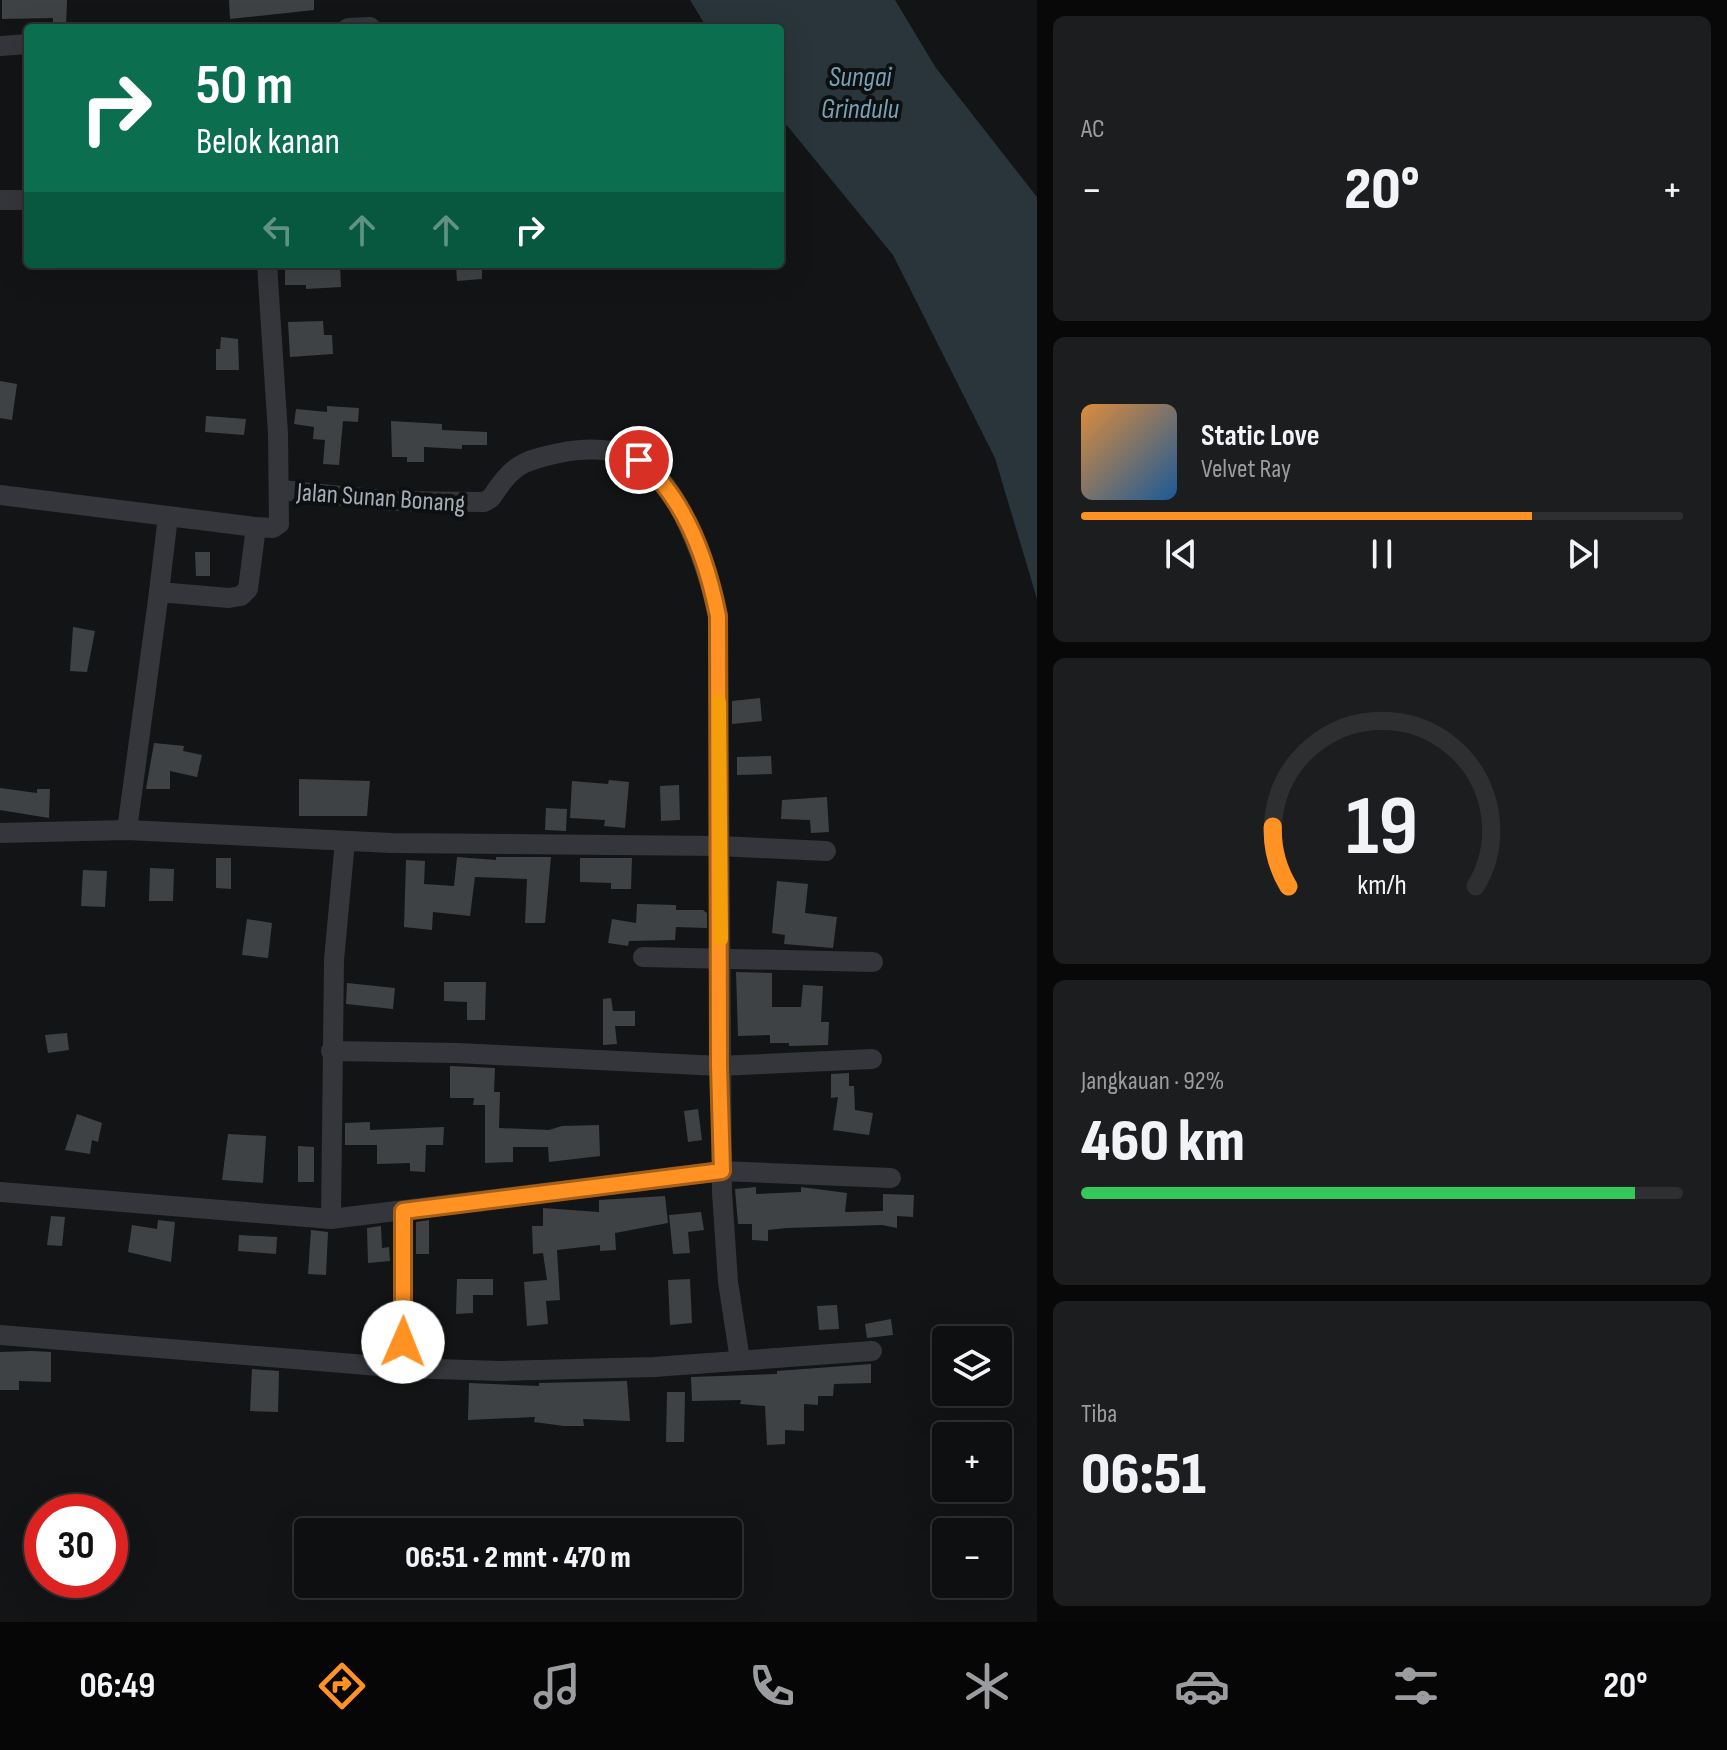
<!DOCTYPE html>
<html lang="id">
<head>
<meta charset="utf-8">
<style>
	body { margin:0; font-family:"Sofia Sans Condensed",sans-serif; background:#1c1d1e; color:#f1f3f6; height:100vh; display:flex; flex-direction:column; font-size:30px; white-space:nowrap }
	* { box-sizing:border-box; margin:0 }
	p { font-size:26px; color:#9b9c9f }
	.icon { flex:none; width:44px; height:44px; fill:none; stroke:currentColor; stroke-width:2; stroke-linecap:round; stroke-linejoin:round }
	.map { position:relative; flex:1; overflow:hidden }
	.panel { display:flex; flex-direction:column; gap:16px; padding:16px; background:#080809; width:690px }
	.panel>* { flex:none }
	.banner { position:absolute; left:24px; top:24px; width:760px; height:244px; border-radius:8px; box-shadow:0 8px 32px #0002,0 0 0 2px #2e2f30; background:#0b6e4f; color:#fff; overflow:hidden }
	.tools { position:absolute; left:932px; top:1326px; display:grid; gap:16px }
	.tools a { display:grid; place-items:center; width:80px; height:80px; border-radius:8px; background:#0e0f10; box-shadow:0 8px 32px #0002,0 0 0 2px #2e2f30; font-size:40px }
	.speed { position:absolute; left:24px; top:1494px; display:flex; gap:16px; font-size:40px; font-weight:700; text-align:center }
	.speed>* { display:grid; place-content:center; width:104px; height:104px; border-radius:50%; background:#0e0f10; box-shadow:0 8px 32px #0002,0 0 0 2px #2e2f30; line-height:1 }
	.speed .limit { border:12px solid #d22; background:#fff; color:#111 }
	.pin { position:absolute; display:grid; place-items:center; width:68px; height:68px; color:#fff; margin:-34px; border:4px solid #fff; border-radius:50%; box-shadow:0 2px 8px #0007 }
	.me { position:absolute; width:88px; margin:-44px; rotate:1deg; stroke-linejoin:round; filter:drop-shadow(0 0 6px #0008) }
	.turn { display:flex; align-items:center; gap:28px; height:168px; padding:0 40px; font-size:36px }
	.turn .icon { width:104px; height:104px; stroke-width:2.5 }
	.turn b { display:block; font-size:56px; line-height:68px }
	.lanes { display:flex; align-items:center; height:76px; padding:0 40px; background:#0003; justify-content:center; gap:40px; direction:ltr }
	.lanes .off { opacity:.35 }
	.big { font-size:60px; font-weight:800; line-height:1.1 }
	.panel .tile { flex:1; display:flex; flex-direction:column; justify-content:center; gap:12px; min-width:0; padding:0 28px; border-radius:12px; background:#1c1d1e }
	.panel .dial { align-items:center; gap:0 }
	.dial svg { height:208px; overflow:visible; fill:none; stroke:#2e2f30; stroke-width:7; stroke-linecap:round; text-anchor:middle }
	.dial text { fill:#f1f3f6; stroke:none }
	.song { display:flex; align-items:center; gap:24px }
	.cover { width:96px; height:96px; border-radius:12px; background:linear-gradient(135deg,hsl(30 70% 55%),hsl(210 70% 35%)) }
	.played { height:8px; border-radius:4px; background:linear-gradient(90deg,#ff9222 75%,#2e2f30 75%) }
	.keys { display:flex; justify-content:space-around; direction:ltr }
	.heat { display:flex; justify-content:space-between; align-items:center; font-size:44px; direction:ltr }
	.charge { height:12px; border-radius:6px; background:linear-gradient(90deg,#34c759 92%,#2e2f30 0) }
	.trip { position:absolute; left:294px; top:1518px; width:448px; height:80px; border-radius:8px; background:#0e0f10; box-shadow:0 8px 32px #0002,0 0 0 2px #2e2f30; font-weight:800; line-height:80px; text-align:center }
	.tab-bar { display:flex; height:128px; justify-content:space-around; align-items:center; background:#060606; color:#9b9c9f }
	.tab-bar .icon { width:56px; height:56px }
	.tab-bar .on { color:#ff9222 }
	.tab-bar b { font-size:36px; color:#f1f3f6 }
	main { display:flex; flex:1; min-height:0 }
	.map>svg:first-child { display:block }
	.water { fill:#29353a }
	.building { fill:#3f4245 }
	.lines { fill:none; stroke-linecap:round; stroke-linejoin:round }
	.street { stroke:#34363b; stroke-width:20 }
	.route-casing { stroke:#a65f16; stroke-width:20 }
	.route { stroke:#ff9222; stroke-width:14 }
	.slow { stroke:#f59e0b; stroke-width:14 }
	.labels { text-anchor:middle; stroke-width:8; stroke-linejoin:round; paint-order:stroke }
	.street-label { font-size:26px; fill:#a4adb7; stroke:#0e0f10 }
	.water-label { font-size:28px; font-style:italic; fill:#77a2b5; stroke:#0e0f10 }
</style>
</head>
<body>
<main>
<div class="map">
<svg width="1037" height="1622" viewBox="0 0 1037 1622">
	<rect width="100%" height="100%" fill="#131415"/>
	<polygon class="water" points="690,0 895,0 936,68 1037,197 1037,599 995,458 893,255 780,117 780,28 707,28"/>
	<g class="building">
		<polygon points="2,0 67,0 66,27 53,27 53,18 2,19"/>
		<polygon points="229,0 314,0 314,10 230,19"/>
		<polygon points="456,264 482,264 482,279 457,281"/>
		<polygon points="322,265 340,265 341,287 306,289 306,285 285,285 285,268"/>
		<polygon points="323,321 324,335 332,335 333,354 290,357 288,322"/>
		<polygon points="221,337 238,339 239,370 216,370 216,349 220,349"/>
		<polygon points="0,381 17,384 12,420 0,418"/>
		<polygon points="327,406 359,408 358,422 343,421 339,465 323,464 325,440 313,439 314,427 294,424 296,409 327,412"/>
		<polygon points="206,416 246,419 244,435 205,432"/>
		<polygon points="391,421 442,424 442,430 487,432 487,445 462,445 462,449 424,447 424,462 407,462 407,457 392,457"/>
		<polygon points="195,552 210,552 210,576 196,576"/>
		<polygon points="73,627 95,631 87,672 70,671"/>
		<polygon points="760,698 762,721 732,724 732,701"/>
		<polygon points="154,743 184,746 183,751 202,755 197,777 170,771 170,789 146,789"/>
		<polygon points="771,756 772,774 737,775 737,757"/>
		<polygon points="299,779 370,781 367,816 299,816"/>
		<polygon points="609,780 629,782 625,828 604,826 605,820 570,818 572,781 608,784"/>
		<polygon points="679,785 680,820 661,821 660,786"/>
		<polygon points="0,788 37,793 37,789 50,789 49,818 0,810"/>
		<polygon points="827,797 829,832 811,833 810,820 781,819 782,800"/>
		<polygon points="546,808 567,809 566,831 545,830"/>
		<polygon points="457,857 496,860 496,857 551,857 545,923 525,923 527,879 475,877 470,916 433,912 432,930 404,927 406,860 425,861 424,884 454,886"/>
		<polygon points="216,858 231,858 231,889 216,888"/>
		<polygon points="580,858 632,858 631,889 611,889 611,883 580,882"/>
		<polygon points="150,868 174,869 173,901 149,901"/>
		<polygon points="83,870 107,871 105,907 81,906"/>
		<polygon points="777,881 808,884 805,913 837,917 833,948 784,944 785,935 772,933"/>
		<polygon points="637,904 676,905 676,910 703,910 707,913 707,928 676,927 675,940 629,941 628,946 608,943 612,919 636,923"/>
		<polygon points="247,919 272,923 268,958 242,955"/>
		<polygon points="736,972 772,973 772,1007 801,1007 803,985 823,986 821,1022 829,1022 828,1045 789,1046 789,1043 770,1043 770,1035 738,1036"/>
		<polygon points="444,982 486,982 485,1020 467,1020 467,1002 444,1001"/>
		<polygon points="347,983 395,988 393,1009 346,1004"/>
		<polygon points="611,998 613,1011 635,1011 635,1026 615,1026 617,1044 603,1045 603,999"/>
		<polygon points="67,1033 69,1050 48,1053 45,1035"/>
		<polygon points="450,1066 495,1068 494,1092 500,1092 499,1128 549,1130 562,1126 599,1125 600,1156 549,1162 548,1147 513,1147 513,1162 485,1163 485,1105 473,1105 474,1098 450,1098"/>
		<polygon points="849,1073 849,1086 854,1086 855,1110 873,1113 869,1135 833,1130 838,1097 831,1098 831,1074"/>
		<polygon points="698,1109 702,1140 688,1142 684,1111"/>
		<polygon points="77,1114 102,1123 98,1142 92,1140 90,1154 65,1150"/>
		<polygon points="370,1122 370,1130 444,1127 443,1145 426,1145 425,1172 410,1171 410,1163 377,1164 377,1145 345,1145 345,1123"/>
		<polygon points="228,1134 266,1136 263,1183 222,1180"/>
		<polygon points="298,1146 314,1147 314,1182 298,1182"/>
		<polygon points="756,1187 756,1194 801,1192 801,1187 847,1193 845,1212 883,1211 883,1194 914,1195 913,1217 897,1216 897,1228 882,1225 787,1228 768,1230 768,1241 752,1240 752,1224 738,1224 735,1189"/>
		<polygon points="665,1196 668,1223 615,1233 616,1250 600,1251 600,1245 557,1250 560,1300 546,1301 548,1324 527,1326 524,1282 547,1280 543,1253 533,1254 532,1226 543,1226 543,1208 599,1212 599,1200"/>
		<polygon points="701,1212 704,1230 688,1232 690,1253 673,1254 669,1215"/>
		<polygon points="51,1216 65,1217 62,1246 47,1245"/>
		<polygon points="158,1220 175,1222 171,1262 128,1252 132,1225 157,1229"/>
		<polygon points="429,1220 429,1254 416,1254 416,1222"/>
		<polygon points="381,1226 382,1248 389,1247 390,1261 368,1263 367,1228"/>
		<polygon points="311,1230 328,1232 326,1275 308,1274"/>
		<polygon points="239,1235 277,1237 276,1254 238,1251"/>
		<polygon points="457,1279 493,1279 493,1295 473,1295 473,1313 456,1314"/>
		<polygon points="690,1279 692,1323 670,1325 668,1280"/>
		<polygon points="837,1305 839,1329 819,1330 817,1306"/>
		<polygon points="891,1319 893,1335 867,1338 865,1324"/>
		<polygon points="32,1351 51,1352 51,1382 19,1381 19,1390 0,1390 0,1352"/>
		<polygon points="871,1364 871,1383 834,1384 833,1396 818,1396 818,1405 804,1404 804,1431 785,1430 785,1444 767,1445 765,1406 740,1404 741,1400 692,1401 691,1377 777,1374 777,1371"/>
		<polygon points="252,1369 279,1371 278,1412 250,1411"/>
		<polygon points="627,1381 630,1421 583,1419 584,1426 564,1426 534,1422 535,1417 468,1420 469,1383 539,1386 539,1383"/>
		<polygon points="667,1392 685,1392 684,1442 666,1442"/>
	</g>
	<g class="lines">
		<g class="street">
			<polyline points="348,28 370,27"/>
			<polyline points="0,46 28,44"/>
			<polyline points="0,200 28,200"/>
			<path d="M281 490 393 501 484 502 491 498C512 465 522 461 559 453 585 448 614 447 638 460 680 482 709 573 718 616L722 1192 728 1282 740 1360"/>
			<polyline points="0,495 256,527 273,528 279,524 278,434 267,264"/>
			<polyline points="159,592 168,516"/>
			<polyline points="127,830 159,592 229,598 241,596 248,589 256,527"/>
			<polyline points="0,833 127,830 391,843 718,846 826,851"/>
			<polyline points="643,957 873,962"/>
			<polyline points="331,1051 457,1053 719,1066 872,1059"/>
			<polyline points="0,1192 331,1219 722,1171 891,1178"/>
			<polyline points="403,1211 403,1368"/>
			<polyline points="331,1219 334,960 345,841"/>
			<polyline points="0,1335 403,1368 501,1371 654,1367 872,1351"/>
		</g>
	</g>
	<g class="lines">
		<defs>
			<path id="route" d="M403 1342V1211L722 1171 719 1066 718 616C707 561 685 497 639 460"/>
		</defs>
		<use href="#route" class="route-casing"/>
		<use href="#route" class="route"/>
		<polyline class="slow" points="719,702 721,939"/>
	</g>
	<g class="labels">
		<g class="street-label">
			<text transform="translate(381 497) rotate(4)" y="9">Jalan Sunan Bonang</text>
		</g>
		<g class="water-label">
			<text x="860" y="86">Sungai<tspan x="860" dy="32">Grindulu</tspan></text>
		</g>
	</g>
</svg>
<div class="tools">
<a><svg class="icon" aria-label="layers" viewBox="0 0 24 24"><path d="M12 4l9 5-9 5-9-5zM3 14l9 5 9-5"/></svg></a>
<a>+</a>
<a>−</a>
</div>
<div class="speed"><div class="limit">30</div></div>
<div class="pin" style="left:639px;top:460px;background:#d93025"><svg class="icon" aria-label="arrive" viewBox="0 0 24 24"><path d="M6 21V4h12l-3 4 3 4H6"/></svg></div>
<svg class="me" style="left:403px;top:1342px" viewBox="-20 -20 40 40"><circle r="19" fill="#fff"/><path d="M0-13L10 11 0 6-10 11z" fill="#ff9222"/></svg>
<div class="trip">06:51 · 2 mnt · 470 m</div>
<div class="banner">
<div class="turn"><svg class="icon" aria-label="right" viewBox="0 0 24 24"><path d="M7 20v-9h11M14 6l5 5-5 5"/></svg><div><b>50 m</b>Belok kanan</div></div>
<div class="lanes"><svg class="icon off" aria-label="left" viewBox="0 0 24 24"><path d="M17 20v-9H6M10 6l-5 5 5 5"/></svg><svg class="icon off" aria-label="ahead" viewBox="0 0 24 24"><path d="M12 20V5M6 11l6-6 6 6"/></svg><svg class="icon off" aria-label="ahead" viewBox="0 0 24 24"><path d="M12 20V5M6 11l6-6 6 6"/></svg><svg class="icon" aria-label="right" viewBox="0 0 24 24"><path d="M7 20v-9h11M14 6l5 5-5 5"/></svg></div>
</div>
</div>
<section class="panel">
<div class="tile"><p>AC</p>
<div class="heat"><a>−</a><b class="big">20°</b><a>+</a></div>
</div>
<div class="tile">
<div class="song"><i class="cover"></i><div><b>Static Love</b><p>Velvet Ray</p></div></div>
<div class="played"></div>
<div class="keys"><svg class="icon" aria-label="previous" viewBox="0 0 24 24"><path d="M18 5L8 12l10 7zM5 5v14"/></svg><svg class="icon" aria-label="pause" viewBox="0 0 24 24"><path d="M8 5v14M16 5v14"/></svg><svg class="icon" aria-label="next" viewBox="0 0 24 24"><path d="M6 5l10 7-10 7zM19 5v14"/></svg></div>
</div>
<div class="tile dial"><svg viewBox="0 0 100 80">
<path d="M14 69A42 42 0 1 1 86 69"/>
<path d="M14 69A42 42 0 0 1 8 46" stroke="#ff9222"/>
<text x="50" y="56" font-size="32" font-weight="700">19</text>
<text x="50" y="72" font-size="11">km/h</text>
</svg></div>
<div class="tile"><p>Jangkauan · 92%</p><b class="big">460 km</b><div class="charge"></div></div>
<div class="tile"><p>Tiba</p><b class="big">06:51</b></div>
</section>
</main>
<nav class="tab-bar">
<b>06:49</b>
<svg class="icon on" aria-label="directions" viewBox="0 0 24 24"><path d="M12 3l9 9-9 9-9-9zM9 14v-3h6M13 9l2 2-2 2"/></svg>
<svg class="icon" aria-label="music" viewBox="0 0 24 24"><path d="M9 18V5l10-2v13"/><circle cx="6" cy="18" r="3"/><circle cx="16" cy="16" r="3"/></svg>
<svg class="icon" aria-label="phone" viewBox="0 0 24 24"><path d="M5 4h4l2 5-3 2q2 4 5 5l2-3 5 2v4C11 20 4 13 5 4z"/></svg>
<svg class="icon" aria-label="climate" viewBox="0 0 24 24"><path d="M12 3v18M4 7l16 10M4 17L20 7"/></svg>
<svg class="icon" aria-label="car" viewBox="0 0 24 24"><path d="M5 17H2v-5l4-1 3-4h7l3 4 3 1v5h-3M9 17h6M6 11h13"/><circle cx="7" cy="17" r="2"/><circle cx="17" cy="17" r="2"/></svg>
<svg class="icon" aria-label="filters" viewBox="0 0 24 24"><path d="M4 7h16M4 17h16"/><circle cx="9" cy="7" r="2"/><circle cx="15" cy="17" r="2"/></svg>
<b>20°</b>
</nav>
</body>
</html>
